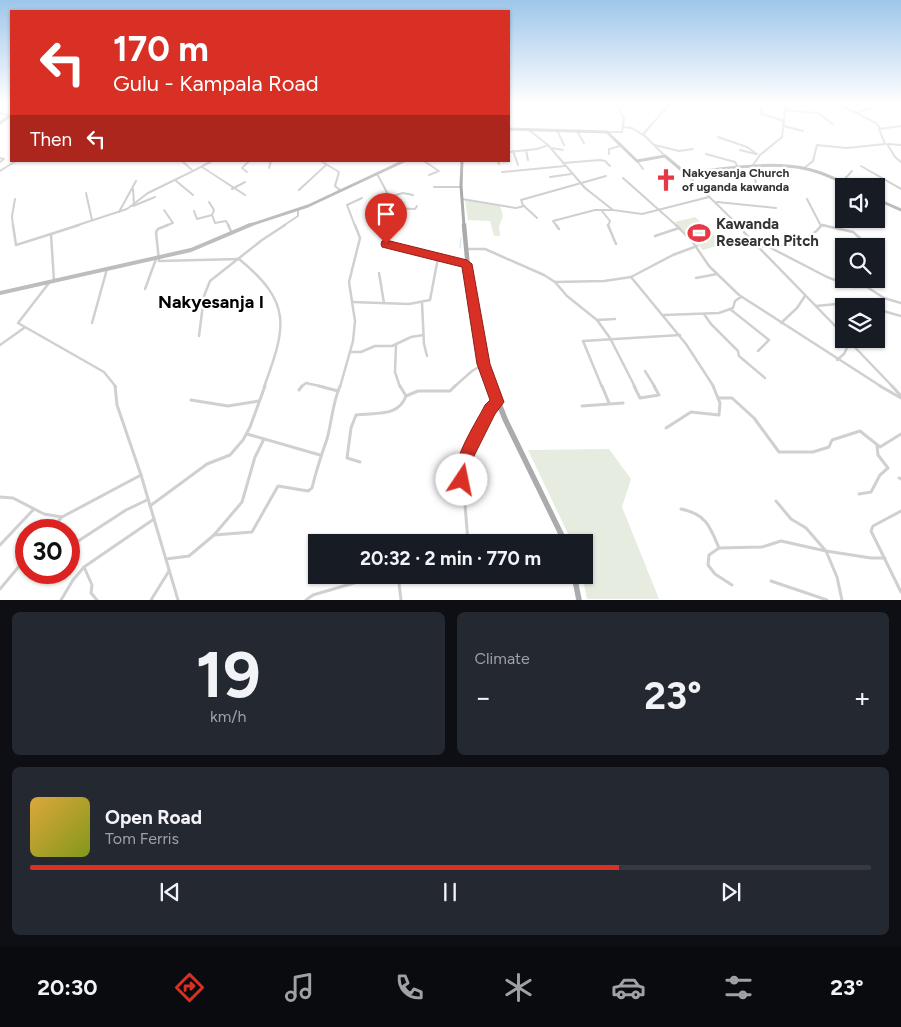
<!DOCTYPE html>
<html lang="en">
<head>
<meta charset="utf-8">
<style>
	body { margin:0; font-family:Figtree,sans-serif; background:#242831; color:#f1f3f6; height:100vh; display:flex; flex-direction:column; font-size:19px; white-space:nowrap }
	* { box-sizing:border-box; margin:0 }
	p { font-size:16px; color:#9ea1a6 }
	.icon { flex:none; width:28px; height:28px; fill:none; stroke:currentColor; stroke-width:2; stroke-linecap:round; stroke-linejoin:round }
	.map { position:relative; height:600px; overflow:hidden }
	.side { display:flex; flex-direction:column; gap:12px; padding:12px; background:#0d0f14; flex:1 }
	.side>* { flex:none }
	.guide { position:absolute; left:10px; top:10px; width:500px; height:152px; border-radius:0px; box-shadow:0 1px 4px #0004; background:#d93025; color:#fff; overflow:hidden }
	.controls { position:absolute; left:835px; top:178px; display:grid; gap:10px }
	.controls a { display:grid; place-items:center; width:50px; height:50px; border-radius:0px; background:#171b24; box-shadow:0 1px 4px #0004; font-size:25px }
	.speed { position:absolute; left:15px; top:519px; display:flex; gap:10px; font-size:25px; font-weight:700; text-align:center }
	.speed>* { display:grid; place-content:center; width:65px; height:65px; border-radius:50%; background:#171b24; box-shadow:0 1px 4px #0004; line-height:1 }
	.speed .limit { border:8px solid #d22; background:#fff; color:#111 }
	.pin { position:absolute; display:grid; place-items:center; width:42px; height:42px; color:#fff; margin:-51px -21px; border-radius:50% 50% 50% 0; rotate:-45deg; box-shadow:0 0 5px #0007 }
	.pin .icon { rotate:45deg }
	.me { position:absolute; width:55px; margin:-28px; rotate:11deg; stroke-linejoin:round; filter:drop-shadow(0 0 4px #0008) }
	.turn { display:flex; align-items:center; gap:18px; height:105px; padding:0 20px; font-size:22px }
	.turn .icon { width:65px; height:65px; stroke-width:2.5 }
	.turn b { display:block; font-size:35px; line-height:42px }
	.then { display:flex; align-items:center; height:48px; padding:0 20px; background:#0003; gap:10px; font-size:19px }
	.big { font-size:38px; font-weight:700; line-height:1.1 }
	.side .card { flex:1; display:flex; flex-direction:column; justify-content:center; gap:8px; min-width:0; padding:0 18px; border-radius:8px; background:#242831 }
	.side .dial { align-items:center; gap:0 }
	.dial b { font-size:65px; line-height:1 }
	.song { display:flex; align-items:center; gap:15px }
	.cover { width:60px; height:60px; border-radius:8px; background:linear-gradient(135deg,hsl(40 70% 55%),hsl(70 70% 35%)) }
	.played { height:5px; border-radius:2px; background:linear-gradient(90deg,#d93025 70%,#363941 70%) }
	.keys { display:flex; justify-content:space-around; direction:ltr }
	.heat { display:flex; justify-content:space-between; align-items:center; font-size:28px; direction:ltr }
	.side .tiles { flex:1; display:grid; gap:12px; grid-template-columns:1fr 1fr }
	.card:last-child { grid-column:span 2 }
	.trip { position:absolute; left:308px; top:534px; width:285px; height:50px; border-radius:0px; background:#171b24; box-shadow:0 1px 4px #0004; font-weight:700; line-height:50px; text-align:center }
	.menu { display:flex; height:80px; justify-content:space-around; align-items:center; background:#090b0e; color:#9ea1a6 }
	.menu .icon { width:35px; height:35px }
	.menu .active { color:#d93025 }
	.menu b { font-size:22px; color:#f1f3f6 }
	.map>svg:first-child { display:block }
	.green { fill:#e6ecdf }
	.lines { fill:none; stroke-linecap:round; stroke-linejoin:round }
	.stream { stroke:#cfe2ee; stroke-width:1 }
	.street-far2 { stroke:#d0d0d0; stroke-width:2 }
	.street-far1 { stroke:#d0d0d0; stroke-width:2.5 }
	.street { stroke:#d0d0d0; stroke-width:3 }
	.secondary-far1 { stroke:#bdbdbd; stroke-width:3 }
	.secondary { stroke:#bdbdbd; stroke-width:4 }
	.primary-far2 { stroke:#ababab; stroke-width:3 }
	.primary-far1 { stroke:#ababab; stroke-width:4.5 }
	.primary { stroke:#ababab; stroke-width:5.5 }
	.route { fill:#d93025; stroke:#8d1f18 }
	.labels { text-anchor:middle; stroke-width:5; stroke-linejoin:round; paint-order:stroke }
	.far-poi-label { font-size:12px; font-weight:bold; fill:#333; stroke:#fff; text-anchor:start }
	.poi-label { font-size:15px; font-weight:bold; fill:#333; stroke:#fff; text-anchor:start }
	.quarter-label { font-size:18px; font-weight:bold; fill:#000; stroke:#fff }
</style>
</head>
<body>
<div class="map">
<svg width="901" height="600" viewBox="0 0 901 600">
	<rect width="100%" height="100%" fill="#fff"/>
	<g class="green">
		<polygon points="465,200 500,206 503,216 499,226 500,236 494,236 490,221 468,220"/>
		<polygon points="695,217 723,244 703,250 675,222"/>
		<polygon points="609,449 631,479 622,507 659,599 587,599 582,575 584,575 584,542 572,542 528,450"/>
	</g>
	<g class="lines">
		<polyline class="stream" points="460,248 461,238"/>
		<g class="street-far2">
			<polyline points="836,103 876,123 880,128"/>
			<polyline points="760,107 762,114 784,121"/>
			<polyline points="784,110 818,113 833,124"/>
			<polyline points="0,113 10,116"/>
			<polyline points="856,113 876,106"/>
			<polyline points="784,126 803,131"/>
			<polyline points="623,127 632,128 643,135"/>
			<polyline points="529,130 548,145 585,188 613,210 642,214 709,197"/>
			<polyline points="557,130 564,145"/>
			<polyline points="577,131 584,143"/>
			<polyline points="607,132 622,132 624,119 616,103"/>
			<polyline points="718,137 747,147 757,154"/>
			<polyline points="887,144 895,157 901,162"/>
			<polyline points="888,144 901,145"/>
			<polyline points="655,145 679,151 693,149"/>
			<polyline points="552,148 563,150"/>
			<polyline points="526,150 528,160"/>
			<polyline points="740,150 756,154"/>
			<polyline points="513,151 518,165"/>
			<polyline points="509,152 537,149 548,145"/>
			<polyline points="609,154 609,149 620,146"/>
			<polyline points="706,154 735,162 739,169"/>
			<polyline points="665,156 643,134 671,103"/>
			<polyline points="0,158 4,159 0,162"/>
			<polyline points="321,161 339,172 335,186 341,191"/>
			<polyline points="424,161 439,171 429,175"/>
			<polyline points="498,161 499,164"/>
			<polyline points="637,161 643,169"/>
			<polyline points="563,163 600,160 605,161 610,166"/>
			<polyline points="861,166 901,189"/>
			<polyline points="202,167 245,195"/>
			<polyline points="269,168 271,161"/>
			<polyline points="804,168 813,161 817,145 847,148 885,144 879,129 901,126"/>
			<polyline points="0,171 16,161"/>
			<polyline points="193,171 212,161"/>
			<polyline points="247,172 242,168 249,161"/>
			<polyline points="502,172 565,166"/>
			<polyline points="684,172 739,226"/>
			<path d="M377 174C387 192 396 205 391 226"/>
			<polyline points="550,177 571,174"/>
			<polyline points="623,178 677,226"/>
			<polyline points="175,180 193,195"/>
			<polyline points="842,182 852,171"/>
			<polyline points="434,187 461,187"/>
			<polyline points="740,187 758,188 751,168 760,155 782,137 786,103"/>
			<polyline points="133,189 134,204"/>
			<polyline points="232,189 245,182"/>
			<polyline points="299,190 326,165"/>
			<polyline points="86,193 92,220"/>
			<polyline points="389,197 403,193 413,195"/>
			<polyline points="462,199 516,208 524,206"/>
			<polyline points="807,199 821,226"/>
			<polyline points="209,202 214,210 212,215 215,223 226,221 229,226"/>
			<polyline points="717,202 776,208"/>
			<polyline points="133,206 155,197"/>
			<polyline points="392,208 415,209 417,206"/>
			<polyline points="164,210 173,223 165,226"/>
			<polyline points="194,211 197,219 212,215"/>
			<polyline points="602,211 610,221 608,226"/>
			<polyline points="119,212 136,181"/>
			<polyline points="537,218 523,205 521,200 606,176"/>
			<polyline points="822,225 827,226"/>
			<polyline points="13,226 12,216 15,199"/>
			<polyline points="75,226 127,209 148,193 193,171 182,161"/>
			<polyline points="283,226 298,216 298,210"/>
			<polyline points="355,226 347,205 362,198"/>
			<polyline points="557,226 553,221 595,210 613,210"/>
		</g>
		<g class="street-far1">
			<polyline points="13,225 16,245 51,234"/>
			<path d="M168 225 158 229 156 232 159 261 239 259C293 303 286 327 264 387"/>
			<polyline points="228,225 232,233"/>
			<polyline points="391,225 386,245 467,264"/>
			<polyline points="556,225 559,229"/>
			<polyline points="608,225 616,244"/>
			<polyline points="676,225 692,241 709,266 739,295 882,387"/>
			<polyline points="737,225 844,335"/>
			<polyline points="822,225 853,232 861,239"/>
			<polyline points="655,236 679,228"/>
			<path d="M759 246C781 248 807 244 822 225"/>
			<polyline points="771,248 827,277 853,287 867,287 884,298 901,303"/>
			<polyline points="466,249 485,249 544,275 555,282 567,296 597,320 615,319"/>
			<polyline points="379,273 384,303"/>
			<polyline points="631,277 686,344 714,387"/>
			<polyline points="696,278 717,274"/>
			<polyline points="54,281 51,234 79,225"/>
			<polyline points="555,282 604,281 631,277 673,255 697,246"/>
			<polyline points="49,283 18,323 104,372 116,387"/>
			<polyline points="145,289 156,259"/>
			<polyline points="352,302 409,304 430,300 438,258"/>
			<polyline points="422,303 424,344 427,356"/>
			<polyline points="840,304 844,307"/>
			<polyline points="816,306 847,303 867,306"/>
			<polyline points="730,309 769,340 758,351"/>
			<polyline points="876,309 901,316"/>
			<polyline points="704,314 711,324 738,351 739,356 765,378"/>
			<polyline points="664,315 719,313 733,308 735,301 741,297"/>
			<polyline points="597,320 610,338 635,387"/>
			<polyline points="92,323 107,269"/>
			<polyline points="781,323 797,308 805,296"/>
			<polyline points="199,336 204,296 210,281 262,240 285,225"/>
			<polyline points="847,339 893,387"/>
			<polyline points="0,345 24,328"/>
			<polyline points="396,345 395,372 400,387"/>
			<polyline points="350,352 361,352 375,346 392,346 411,337 423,335"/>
			<polyline points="837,360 844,354 850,342"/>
			<polyline points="645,371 655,387"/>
			<polyline points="301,387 306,383 324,387"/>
			<polyline points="340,387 353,341 355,321 349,282 360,238 355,225"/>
			<polyline points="454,387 472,371 484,364"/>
			<polyline points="602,387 583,341 680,335"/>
		</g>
		<g class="street">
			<polyline points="115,386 117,405 141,475 178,600"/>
			<polyline points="319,386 338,391"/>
			<polyline points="400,386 406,396"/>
			<polyline points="602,386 609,403"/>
			<polyline points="634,386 640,398 659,395 654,386"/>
			<polyline points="880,386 901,398"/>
			<polyline points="892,386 901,396"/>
			<polyline points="299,390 302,386"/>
			<polyline points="718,398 732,398 754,418 779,452 813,452 829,447 832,440 860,431 880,447 901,434"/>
			<polyline points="191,400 228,406 259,401"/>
			<polyline points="582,406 623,403"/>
			<polyline points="666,428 691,412 719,415 720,403 713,386"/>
			<polyline points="247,434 320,455"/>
			<path d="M360 462 347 458 351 428 356 415C375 412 398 418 406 396L418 391H450L455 386"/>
			<polyline points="899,478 901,479"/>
			<polyline points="859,494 871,492 880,475 888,468 878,455 877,446"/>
			<polyline points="0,497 13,498 44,514 62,517 141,475"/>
			<polyline points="776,501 791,519 806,528 826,551 837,577 842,600"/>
			<polyline points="150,506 207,464 230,455 243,440 250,427 265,386"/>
			<path d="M681 509C706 514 710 526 719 548"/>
			<polyline points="901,511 873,526 871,531 901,592"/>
			<polyline points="50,530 61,518"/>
			<polyline points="214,535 242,502 255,457 264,439"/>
			<polyline points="468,542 462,467 490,410 497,402"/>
			<polyline points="0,545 33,510"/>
			<polyline points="69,547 126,510 147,500"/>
			<path d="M166 559 189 556 214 535 252 532 278 486 308 491 312 488C316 471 321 456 327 439 332 421 332 405 340 386"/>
			<polyline points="84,567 92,585 91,593 97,600"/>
			<polyline points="398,575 401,600"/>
			<polyline points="771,581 827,600"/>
			<polyline points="732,585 715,574 708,565 709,555 719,548 762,547 781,541 826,551 871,558 885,558"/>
			<polyline points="0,589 26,558"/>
			<polyline points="61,600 73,580 84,567 154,519"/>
			<polyline points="151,600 169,571"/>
			<polyline points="306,600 313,595 371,578 389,575"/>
		</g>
		<g class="secondary-far1">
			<polyline points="0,123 11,115"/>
			<path d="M509 129 607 132 637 161 665 156 684 172C724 170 768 160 807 169 822 172 836 179 850 186"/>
			<polyline points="876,199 901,210"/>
			<polyline points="247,226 308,206 404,161"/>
		</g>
		<polyline class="secondary" points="0,293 191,250 250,225"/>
		<polyline class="primary-far2" points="462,161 461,186 464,226"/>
		<path class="primary-far1" d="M464 225C469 280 473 335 492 387"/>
		<g class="primary">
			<polyline points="492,386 505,419 565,542"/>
			<polyline points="574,575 579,600"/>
		</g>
	</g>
	<linearGradient id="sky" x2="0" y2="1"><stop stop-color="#9ec6ea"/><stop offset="0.55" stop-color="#fff"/><stop offset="1" stop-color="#fff" stop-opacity="0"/></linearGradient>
	<rect width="901" height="187" fill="url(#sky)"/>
	<path class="route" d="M386 240 467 260 472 264 490 364 504 402 495 414 470 464 467 485 462 487 457 485C448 464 475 425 485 405L490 400 477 364 462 267 382 247 381 244 382 241Z"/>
	<defs>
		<symbol id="church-bare" viewBox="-9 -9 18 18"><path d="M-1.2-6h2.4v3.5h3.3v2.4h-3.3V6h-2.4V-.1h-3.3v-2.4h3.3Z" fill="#e63946" stroke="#fff" stroke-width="2.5" paint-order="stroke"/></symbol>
		<symbol id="stadium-bare" viewBox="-9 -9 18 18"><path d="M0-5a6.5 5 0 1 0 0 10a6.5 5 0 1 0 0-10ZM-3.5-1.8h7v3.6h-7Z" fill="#e63946" stroke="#fff" stroke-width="2.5" paint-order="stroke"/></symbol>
	</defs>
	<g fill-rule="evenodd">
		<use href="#church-bare" x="650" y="164" width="32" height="32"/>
		<use href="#stadium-bare" x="683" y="217" width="32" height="32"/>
	</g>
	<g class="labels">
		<g class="far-poi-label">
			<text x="682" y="177">Nakyesanja Church<tspan x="682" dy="14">of uganda kawanda</tspan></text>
		</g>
		<g class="poi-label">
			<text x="716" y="229">Kawanda<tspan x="716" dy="17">Research Pitch</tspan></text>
		</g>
		<g class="quarter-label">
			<text x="211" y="308">Nakyesanja I</text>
		</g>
	</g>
</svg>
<div class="controls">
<a><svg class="icon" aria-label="sound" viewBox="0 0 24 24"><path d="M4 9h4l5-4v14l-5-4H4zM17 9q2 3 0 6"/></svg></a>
<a><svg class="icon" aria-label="search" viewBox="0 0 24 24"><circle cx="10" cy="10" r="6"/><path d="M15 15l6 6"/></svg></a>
<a><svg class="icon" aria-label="layers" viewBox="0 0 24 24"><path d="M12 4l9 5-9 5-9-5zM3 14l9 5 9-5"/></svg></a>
</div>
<div class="speed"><div class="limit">30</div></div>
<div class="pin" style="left:386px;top:244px;background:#d93025"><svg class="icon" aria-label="arrive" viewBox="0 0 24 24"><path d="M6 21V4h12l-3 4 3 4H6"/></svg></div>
<svg class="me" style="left:462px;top:480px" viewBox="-20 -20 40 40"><circle r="19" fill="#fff"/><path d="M0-13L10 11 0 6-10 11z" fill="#d93025"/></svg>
<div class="trip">20:32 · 2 min · 770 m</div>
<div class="guide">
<div class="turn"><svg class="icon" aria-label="left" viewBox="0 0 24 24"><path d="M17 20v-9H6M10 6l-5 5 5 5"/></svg><div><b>170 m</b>Gulu - Kampala Road</div></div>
<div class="then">Then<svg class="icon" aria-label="left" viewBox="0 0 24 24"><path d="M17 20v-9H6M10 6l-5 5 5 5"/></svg></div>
</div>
</div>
<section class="side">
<div class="tiles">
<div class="card dial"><b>19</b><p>km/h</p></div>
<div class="card"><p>Climate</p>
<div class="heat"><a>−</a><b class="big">23°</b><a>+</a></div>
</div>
<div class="card">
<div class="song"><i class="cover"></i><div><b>Open Road</b><p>Tom Ferris</p></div></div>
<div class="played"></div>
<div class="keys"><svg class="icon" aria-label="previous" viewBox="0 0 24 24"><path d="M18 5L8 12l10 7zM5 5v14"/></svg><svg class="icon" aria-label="pause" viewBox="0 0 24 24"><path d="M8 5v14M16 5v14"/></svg><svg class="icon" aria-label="next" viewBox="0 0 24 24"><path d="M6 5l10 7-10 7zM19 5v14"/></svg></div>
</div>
</div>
</section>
<nav class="menu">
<b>20:30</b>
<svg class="icon active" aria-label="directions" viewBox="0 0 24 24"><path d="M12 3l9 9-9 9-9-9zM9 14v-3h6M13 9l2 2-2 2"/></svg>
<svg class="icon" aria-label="music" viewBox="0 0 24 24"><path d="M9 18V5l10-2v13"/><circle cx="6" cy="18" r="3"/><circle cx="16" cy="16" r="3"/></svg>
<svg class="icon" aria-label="phone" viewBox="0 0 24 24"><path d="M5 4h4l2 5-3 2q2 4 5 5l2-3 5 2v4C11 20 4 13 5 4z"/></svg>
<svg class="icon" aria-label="climate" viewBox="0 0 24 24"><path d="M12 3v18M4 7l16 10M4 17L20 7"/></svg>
<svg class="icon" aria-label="car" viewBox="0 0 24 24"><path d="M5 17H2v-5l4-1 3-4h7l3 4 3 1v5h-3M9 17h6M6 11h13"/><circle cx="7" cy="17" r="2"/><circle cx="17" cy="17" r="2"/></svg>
<svg class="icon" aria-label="filters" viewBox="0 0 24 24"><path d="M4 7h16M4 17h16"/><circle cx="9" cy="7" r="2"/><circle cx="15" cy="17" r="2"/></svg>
<b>23°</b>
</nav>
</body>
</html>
